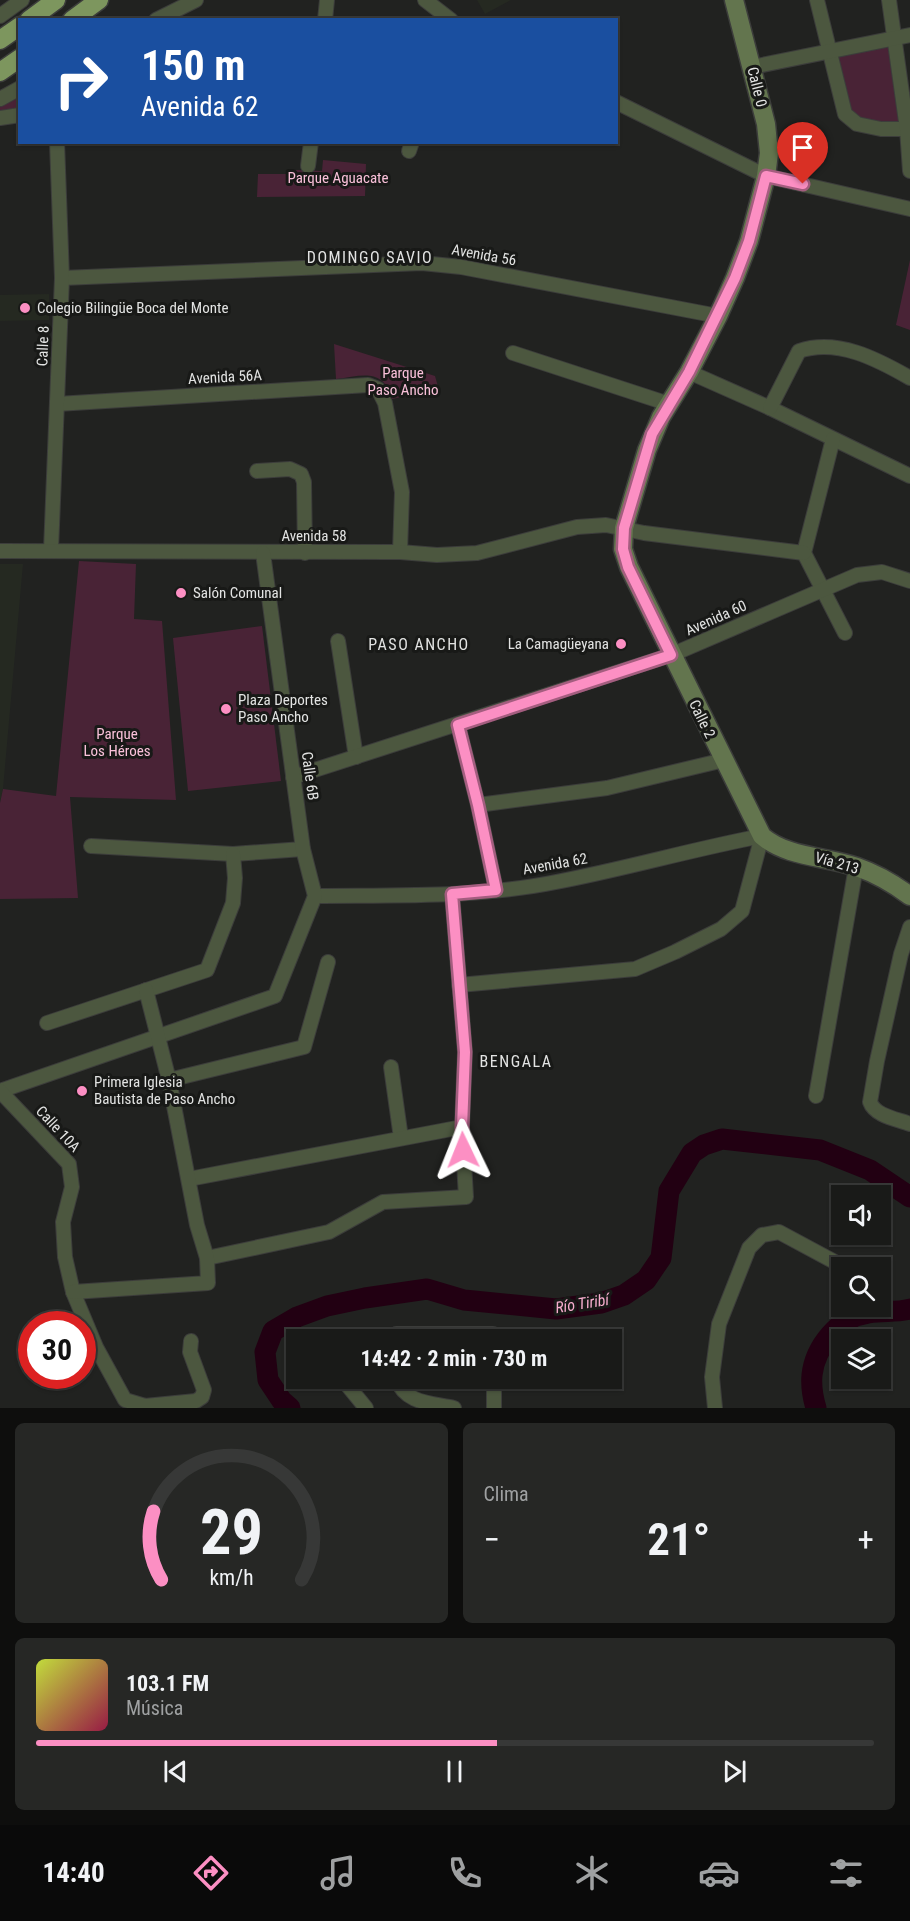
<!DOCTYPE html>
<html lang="es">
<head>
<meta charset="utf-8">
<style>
	body { margin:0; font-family:"Roboto Condensed",sans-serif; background:#262725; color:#f1f3f6; height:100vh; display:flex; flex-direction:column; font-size:22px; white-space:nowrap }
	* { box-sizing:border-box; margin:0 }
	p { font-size:20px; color:#9fa1a2 }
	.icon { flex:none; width:33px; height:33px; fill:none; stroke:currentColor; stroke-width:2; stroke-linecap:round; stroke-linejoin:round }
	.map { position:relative; height:1408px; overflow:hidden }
	.side { display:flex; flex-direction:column; gap:15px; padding:15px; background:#0e0e0d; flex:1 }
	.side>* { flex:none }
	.top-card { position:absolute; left:18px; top:18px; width:600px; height:126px; border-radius:0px; box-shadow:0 2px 4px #0004,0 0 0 2px #373837; background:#1a4fa0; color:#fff; overflow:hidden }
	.fabs { position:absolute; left:831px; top:1185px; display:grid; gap:12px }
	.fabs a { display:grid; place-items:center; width:60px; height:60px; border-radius:0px; background:#191a18; box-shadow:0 2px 4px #0004,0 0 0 2px #373837; font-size:30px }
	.speed { position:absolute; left:18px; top:1311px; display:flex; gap:12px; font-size:30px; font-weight:700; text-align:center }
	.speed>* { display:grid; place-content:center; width:78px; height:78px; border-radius:50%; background:#191a18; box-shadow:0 2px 4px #0004,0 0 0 2px #373837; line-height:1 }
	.speed .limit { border:9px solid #d22; background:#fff; color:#111 }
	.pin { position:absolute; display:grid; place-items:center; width:51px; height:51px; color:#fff; margin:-62px -26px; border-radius:50% 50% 50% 0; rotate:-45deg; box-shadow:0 0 6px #0007 }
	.pin .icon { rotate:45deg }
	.me { position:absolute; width:66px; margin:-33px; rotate:358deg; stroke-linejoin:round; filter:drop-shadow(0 0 4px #0008) }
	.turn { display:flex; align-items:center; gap:21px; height:126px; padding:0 24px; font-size:27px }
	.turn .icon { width:78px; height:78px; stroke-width:2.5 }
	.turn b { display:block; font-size:42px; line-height:51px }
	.big { font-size:45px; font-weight:700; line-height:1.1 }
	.side .widget { flex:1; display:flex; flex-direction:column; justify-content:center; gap:9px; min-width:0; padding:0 21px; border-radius:9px; background:#262725 }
	.side .dial { align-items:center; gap:0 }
	.dial svg { height:156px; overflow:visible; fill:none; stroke:#373837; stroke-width:7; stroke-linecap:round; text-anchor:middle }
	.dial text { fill:#f1f3f6; stroke:none }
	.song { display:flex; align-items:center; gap:18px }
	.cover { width:72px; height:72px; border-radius:9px; background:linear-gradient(135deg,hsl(70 70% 55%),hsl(340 70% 35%)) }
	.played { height:6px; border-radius:3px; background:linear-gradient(90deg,#fc8fc3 55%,#373837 55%) }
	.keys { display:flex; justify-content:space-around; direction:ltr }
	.heat { display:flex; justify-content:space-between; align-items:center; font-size:33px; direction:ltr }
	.side .tiles { flex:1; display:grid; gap:15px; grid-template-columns:1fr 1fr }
	.widget:last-child { grid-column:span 2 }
	.trip { position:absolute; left:286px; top:1329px; width:336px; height:60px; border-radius:0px; background:#191a18; box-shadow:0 2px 4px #0004,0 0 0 2px #373837; font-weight:700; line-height:60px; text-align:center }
	.menu { display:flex; height:96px; justify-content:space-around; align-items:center; background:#0a0a0a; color:#9fa1a2 }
	.menu .icon { width:42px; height:42px }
	.menu .on { color:#fc8fc3 }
	.menu b { font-size:27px; color:#f1f3f6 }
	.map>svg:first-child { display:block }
	.built { fill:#252921 }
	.green { fill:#492336 }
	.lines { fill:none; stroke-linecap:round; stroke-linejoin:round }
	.river { stroke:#220012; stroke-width:21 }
	.minor-casing { stroke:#3c3d3b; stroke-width:16 }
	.secondary-casing { stroke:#3c3d3b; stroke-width:21 }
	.trunk-casing { stroke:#3c3d3b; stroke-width:21 }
	.minor { stroke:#4c573f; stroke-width:14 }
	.secondary { stroke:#63754e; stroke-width:18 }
	.trunk { stroke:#7d965e; stroke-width:18 }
	.route-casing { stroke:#a45d7f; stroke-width:15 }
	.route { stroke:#fc8fc3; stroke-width:10 }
	.poi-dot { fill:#fc8fc3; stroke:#181917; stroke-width:2 }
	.labels { text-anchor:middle; stroke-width:6; stroke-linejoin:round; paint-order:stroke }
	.street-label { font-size:15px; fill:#e2e3e2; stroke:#181917 }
	.park-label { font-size:15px; fill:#f9c0d9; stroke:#181917 }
	.poi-label { font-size:15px; fill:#e2e3e2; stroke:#181917; text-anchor:start }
	.neighbourhood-label { font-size:16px; letter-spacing:1.5px; fill:#e2e3e2; stroke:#181917 }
	.water-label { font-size:16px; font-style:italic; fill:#f7adce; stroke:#181917 }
</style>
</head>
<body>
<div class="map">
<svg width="910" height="1408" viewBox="0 0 910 1408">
	<rect width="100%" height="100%" fill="#212220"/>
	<g class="built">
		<polygon points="477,0 511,0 485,14"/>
		<polygon points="49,294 49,320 0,321 0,295"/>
		<polygon points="0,564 23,564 3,789 0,803"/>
	</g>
	<g class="green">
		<polygon points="894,45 902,125 874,123 850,115 836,55"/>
		<polygon points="19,94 19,108 0,111 0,105"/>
		<polygon points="323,160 366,164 365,196 257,197 258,174 295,174 296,170 322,171"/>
		<polygon points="910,260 910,330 896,325"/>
		<path d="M334 344 435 376 439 390 392 399C383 367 362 376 336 379Z"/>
		<polygon points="79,561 136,564 134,619 162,621 176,800 70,797 78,898 0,899 0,803 3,789 56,796"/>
		<polygon points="262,626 281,781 188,791 173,638"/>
	</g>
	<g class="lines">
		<g class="river">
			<polyline points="290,1408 282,1401 268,1380 265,1352 273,1331 297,1317 327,1306 365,1298 427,1289 464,1300 556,1309 601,1303 624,1295 646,1280 661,1258 669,1191 692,1153 704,1145 722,1139 820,1150 870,1170 910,1197"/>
			<path d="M816 1408C813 1398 811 1386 812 1375 815 1347 839 1317 868 1313 882 1310 896 1313 910 1309"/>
		</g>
		<defs>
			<g id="minor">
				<polyline points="425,0 451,20"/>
				<polyline points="817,0 845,114 857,124 881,129 907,129"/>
				<polyline points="889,0 907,129 910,171"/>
				<polyline points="0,16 22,0"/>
				<polyline points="156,20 196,0"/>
				<polyline points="325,20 327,0"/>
				<polyline points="752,67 910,35"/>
				<polyline points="0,99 20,88"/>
				<polyline points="616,102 766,176 910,209"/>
				<polyline points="0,118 20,115"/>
				<polyline points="409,151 412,142"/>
				<polyline points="308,166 311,142"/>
				<polyline points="62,278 422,263 461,267 718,316"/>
				<polyline points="513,353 669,404"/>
				<polyline points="689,372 770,408 910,476"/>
				<polyline points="57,404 368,385 378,389 385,403 402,492 400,552"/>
				<path d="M770 408 799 351C837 338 877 359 910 378"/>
				<polyline points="833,439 804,553 845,633"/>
				<polyline points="257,471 290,469 301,474 304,482 305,553"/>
				<polyline points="51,550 62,278 57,142"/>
				<polyline points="0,551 400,552 437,555 477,553 577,527 606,525 644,533 804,553"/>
				<polyline points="338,641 356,757"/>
				<polyline points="458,725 478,805 496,890"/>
				<polyline points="293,777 671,655 857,575 882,572 910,581"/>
				<polyline points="478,805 607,788 724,760"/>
				<polyline points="91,846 233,854 303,849"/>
				<path d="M315 896C395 895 477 898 556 882 625 869 693 849 762 836L742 911 721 929 675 952 635 969 459 985"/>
				<path d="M910 927 901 954 877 1061 870 1102C875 1116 897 1119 910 1124"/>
				<polyline points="47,1023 207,970 233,903 235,878 233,854"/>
				<polyline points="391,1067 401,1138"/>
				<polyline points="169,1080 304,1047 328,962"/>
				<polyline points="0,1091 275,996 315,896 303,849 263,553"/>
				<polyline points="0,1091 69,1164 72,1187 63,1222 65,1257 73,1292 96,1347 125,1400 145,1406 196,1401 202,1397 204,1390 190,1352 191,1341"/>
				<polyline points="816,1096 856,867"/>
				<polyline points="189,1179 462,1127"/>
				<polyline points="207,1258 329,1232 383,1202 466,1197 462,1127 465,1052 452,894"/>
				<polyline points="73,1292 208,1283 207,1258 197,1225 169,1080 146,990"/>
				<polyline points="395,1340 396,1334 493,1334 493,1340"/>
				<polyline points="347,1378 348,1386 366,1408"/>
				<path d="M396 1378C405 1404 431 1403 454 1408"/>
				<polyline points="494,1378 494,1408"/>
				<polyline points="715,1408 712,1377 719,1324 749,1248 762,1235 779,1232 846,1268"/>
			</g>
			<path id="secondary" d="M734 0 766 124 769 153 766 176 749 241 735 278 718 316 689 372 661 417 647 450 624 528 623 549 629 567 762 836C788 858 826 856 857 867 877 874 894 884 910 896"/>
			<g id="trunk">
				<polyline points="29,20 56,0"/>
				<polyline points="72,20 99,0"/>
				<polyline points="0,40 20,26"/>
				<polyline points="0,72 20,58"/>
			</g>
		</defs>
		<use href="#minor" class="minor-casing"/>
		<use href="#secondary" class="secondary-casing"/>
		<use href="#trunk" class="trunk-casing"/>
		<use href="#minor" class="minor"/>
		<use href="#secondary" class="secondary"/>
		<use href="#trunk" class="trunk"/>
	</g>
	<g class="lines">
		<defs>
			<polyline id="route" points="463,1150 462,1127 465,1052 452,894 496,890 478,805 458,725 671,655 628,567 623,549 624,528 652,434 689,372 735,278 749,241 766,176 803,184"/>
		</defs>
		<use href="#route" class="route-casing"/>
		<use href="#route" class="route"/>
	</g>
	<g class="poi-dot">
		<circle cx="25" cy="308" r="6"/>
		<circle cx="181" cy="593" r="6"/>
		<circle cx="621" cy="644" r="6"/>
		<circle cx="226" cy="709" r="6"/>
		<circle cx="82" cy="1091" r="6"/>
	</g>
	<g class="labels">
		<g class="street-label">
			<text transform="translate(757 87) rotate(76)" y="5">Calle 0</text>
			<text transform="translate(484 255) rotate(10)" y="5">Avenida 56</text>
			<text transform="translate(43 346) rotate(-88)" y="5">Calle 8</text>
			<text transform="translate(225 377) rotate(-3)" y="5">Avenida 56A</text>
			<text x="314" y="541">Avenida 58</text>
			<text transform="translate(716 618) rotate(-24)" y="5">Avenida 60</text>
			<text transform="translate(702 719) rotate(64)" y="5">Calle 2</text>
			<text transform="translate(310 776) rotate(82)" y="5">Calle 6B</text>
			<text transform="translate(837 863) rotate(16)" y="5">Vía 213</text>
			<text transform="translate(555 864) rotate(-10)" y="5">Avenida 62</text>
			<text transform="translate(58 1129) rotate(47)" y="5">Calle 10A</text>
		</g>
		<g class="park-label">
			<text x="338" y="183">Parque Aguacate</text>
			<text x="403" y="378">Parque<tspan x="403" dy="17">Paso Ancho</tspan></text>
			<text x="117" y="739">Parque<tspan x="117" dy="17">Los Héroes</tspan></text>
		</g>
		<g class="poi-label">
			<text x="37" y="313">Colegio Bilingüe Boca del Monte</text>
			<text x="193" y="598">Salón Comunal</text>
			<text x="609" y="649" text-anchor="end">La Camagüeyana</text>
			<text x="238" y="705">Plaza Deportes<tspan x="238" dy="17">Paso Ancho</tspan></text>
			<text x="94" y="1087">Primera Iglesia<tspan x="94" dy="17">Bautista de Paso Ancho</tspan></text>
		</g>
		<g class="neighbourhood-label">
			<text x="370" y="263">DOMINGO SAVIO</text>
			<text x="419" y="650">PASO ANCHO</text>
			<text x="516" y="1067">BENGALA</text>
		</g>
		<g class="water-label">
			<text transform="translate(582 1303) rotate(-9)" y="6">Río Tiribí</text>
		</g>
	</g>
</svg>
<div class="fabs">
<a><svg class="icon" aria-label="sound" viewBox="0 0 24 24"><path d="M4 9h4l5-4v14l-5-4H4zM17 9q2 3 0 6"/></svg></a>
<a><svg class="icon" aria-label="search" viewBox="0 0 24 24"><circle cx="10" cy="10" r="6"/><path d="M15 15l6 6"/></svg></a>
<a><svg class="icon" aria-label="layers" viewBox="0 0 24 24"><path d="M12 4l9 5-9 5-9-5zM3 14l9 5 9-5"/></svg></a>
</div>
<div class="speed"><div class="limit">30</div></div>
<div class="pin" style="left:803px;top:184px;background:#d93025"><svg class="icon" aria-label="arrive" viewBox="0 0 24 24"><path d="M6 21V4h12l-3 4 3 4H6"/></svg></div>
<svg class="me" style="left:463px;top:1150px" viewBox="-20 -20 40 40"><path d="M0-17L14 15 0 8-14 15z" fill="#fc8fc3" stroke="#fff" stroke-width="4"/></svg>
<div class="trip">14:42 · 2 min · 730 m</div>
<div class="top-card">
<div class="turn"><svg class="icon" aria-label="right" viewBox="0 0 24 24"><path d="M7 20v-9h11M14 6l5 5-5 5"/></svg><div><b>150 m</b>Avenida 62</div></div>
</div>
</div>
<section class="side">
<div class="tiles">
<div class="widget dial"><svg viewBox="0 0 100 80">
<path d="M14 69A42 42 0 1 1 86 69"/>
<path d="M14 69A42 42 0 0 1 10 34" stroke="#fc8fc3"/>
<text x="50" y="56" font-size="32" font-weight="700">29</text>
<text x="50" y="72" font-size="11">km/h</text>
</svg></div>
<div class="widget"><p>Clima</p>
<div class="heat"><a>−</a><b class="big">21°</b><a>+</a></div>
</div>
<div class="widget">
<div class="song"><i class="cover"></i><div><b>103.1 FM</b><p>Música</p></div></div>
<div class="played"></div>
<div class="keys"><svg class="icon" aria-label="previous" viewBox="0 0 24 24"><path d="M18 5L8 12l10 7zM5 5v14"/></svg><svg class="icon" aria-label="pause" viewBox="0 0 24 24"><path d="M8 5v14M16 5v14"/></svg><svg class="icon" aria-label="next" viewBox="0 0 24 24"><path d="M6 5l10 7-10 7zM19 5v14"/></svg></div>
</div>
</div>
</section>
<nav class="menu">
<b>14:40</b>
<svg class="icon on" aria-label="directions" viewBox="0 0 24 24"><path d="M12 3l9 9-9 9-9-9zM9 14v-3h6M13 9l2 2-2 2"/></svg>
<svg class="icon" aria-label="music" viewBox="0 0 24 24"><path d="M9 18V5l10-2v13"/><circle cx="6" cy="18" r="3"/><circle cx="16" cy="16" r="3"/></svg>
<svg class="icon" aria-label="phone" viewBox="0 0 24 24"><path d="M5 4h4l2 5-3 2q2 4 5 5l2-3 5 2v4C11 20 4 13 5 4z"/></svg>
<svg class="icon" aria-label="climate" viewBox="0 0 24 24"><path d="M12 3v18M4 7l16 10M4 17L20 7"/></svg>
<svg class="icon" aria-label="car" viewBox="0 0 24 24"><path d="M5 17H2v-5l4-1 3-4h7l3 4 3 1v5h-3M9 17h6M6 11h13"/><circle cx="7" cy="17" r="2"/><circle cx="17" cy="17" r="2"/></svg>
<svg class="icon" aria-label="filters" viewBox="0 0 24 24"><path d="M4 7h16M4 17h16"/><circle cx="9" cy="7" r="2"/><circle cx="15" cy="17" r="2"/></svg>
</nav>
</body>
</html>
